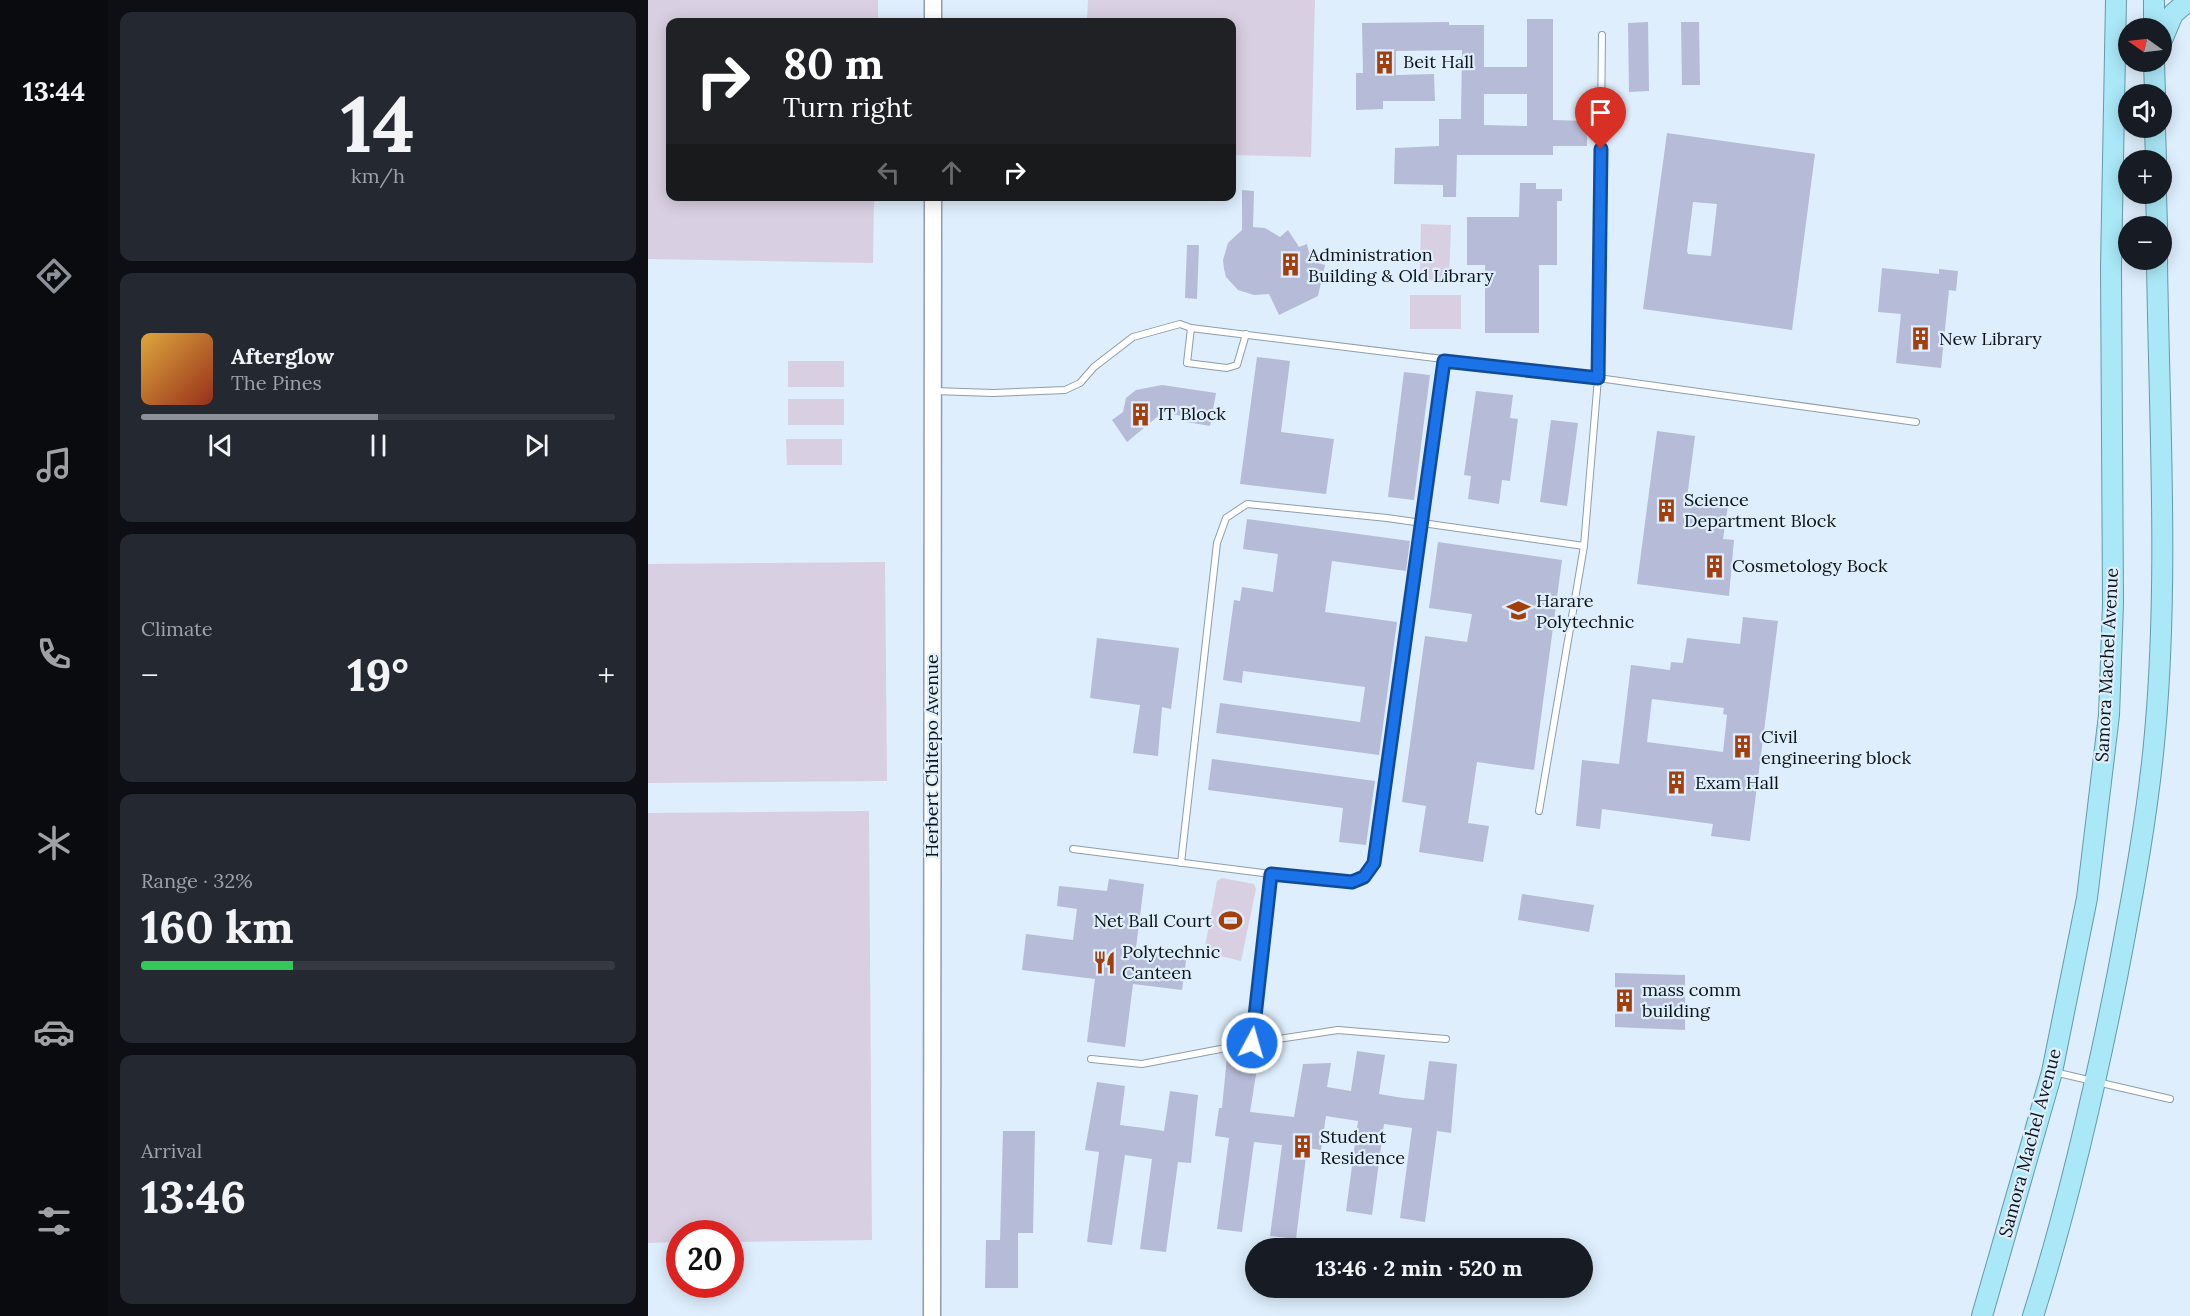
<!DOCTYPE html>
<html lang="en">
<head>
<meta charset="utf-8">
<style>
	body { margin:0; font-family:Lora,serif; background:#242831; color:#f1f3f6; height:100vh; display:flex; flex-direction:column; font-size:22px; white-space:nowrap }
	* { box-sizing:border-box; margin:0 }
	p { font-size:20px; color:#9ea1a6 }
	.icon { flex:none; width:33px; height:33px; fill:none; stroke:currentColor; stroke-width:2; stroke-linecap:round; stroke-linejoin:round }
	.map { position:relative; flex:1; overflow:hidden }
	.details { display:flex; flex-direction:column; gap:12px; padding:12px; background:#0d0f14; width:540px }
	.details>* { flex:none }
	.banner { position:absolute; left:18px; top:18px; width:570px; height:183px; border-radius:12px; box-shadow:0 3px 15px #0003; background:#202124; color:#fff; overflow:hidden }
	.needle { width:39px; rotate:284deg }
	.fabs { position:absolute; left:1470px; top:18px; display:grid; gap:12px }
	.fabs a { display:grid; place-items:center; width:54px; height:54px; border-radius:50%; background:#171b24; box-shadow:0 3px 15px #0003; font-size:30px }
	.speed { position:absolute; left:18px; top:1220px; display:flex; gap:12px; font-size:30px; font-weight:700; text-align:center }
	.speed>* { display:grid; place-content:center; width:78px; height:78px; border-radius:50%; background:#171b24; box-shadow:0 3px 15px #0003; line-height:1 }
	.speed .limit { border:9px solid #d22; background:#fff; color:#111 }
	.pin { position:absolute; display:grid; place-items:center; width:51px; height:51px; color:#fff; margin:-62px -26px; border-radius:50% 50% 50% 0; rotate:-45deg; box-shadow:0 0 6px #0007 }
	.pin .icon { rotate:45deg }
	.me { position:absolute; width:66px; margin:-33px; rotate:6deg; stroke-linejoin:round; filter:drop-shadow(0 0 4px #0008) }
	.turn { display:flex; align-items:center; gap:21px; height:126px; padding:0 18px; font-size:27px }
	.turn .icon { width:78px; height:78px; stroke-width:2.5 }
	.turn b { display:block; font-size:42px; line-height:51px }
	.lanes { display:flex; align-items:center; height:57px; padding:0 18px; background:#0003; justify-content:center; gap:30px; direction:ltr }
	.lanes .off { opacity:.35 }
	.big { font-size:45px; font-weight:700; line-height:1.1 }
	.details .widget { flex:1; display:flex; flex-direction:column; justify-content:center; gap:9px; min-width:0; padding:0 21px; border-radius:12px; background:#242831 }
	.details .dial { align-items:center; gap:0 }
	.dial b { font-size:78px; line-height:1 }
	.song { display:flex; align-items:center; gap:18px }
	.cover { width:72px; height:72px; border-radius:9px; background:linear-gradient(135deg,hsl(40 70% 55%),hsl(10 70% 35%)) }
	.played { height:6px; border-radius:3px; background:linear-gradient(90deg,#8c9099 50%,#363941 50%) }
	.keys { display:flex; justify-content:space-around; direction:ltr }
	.heat { display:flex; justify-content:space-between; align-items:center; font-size:33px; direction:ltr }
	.charge { height:9px; border-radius:4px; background:linear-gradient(90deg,#34c759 32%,#363941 0) }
	.trip { position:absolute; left:597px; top:1238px; width:348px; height:60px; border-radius:30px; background:#171b24; box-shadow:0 3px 15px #0003; font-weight:700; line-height:60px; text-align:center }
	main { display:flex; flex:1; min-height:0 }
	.tab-bar { display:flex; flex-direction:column; width:108px; justify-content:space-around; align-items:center; background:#090b0e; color:#9ea1a6 }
	.tab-bar .icon { width:42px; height:42px }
	.tab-bar .active { color:#8c9099 }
	.tab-bar b { font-size:27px; color:#f1f3f6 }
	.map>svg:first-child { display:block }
	.green { fill:#d9cfe2 }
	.building { fill:#b6bbd7; fill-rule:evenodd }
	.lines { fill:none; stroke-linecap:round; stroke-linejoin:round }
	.service-casing { stroke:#8f9daa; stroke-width:8 }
	.secondary-casing { stroke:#8f9daa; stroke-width:19 }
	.trunk-casing { stroke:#659aa7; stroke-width:22 }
	.service { stroke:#fff; stroke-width:6 }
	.secondary { stroke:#fff; stroke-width:16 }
	.trunk { stroke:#aae8f7; stroke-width:20 }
	.route-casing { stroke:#114b97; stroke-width:15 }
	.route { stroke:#1a73e8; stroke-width:10 }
	.labels { text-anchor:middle; stroke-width:4.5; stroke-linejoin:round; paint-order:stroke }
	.poi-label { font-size:18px; fill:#0e1317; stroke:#deeefc; text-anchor:start }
	.street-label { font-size:18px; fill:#0e1317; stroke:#deeefc }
</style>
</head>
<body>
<main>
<nav class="tab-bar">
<b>13:44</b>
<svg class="icon active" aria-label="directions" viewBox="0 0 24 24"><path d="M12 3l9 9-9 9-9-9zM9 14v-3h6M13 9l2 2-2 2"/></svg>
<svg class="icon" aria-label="music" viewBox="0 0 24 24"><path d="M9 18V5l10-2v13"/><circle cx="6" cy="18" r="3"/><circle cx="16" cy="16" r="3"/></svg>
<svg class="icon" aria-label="phone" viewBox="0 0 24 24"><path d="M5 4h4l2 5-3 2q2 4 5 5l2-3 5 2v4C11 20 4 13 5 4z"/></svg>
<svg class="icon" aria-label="climate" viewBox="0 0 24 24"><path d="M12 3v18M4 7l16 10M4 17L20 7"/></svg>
<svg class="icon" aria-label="car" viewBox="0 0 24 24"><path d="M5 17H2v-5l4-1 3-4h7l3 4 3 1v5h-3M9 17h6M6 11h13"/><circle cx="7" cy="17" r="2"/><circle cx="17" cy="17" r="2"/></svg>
<svg class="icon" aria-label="filters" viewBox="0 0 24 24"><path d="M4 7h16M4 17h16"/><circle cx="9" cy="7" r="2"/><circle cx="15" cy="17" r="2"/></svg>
</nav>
<section class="details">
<div class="widget dial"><b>14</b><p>km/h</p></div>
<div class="widget">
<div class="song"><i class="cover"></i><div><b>Afterglow</b><p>The Pines</p></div></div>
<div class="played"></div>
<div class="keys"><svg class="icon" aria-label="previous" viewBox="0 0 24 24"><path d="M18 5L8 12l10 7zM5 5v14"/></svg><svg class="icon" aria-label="pause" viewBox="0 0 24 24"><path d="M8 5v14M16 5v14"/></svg><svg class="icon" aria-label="next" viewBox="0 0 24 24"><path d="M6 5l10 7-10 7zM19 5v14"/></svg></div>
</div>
<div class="widget"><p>Climate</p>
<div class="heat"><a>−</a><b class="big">19°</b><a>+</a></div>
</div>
<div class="widget"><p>Range · 32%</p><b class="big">160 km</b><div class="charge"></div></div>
<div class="widget"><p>Arrival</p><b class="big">13:46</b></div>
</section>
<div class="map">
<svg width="1542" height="1316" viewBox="0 0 1542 1316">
	<rect width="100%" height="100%" fill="#deeefc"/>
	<g class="green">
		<polygon points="0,0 230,0 230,22 22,22 22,196 226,197 225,263 0,259"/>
		<polygon points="440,0 667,0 663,157 584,155 584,22 439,22"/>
		<polygon points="773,224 803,225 801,281 772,280"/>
		<rect x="762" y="295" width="51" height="34"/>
		<rect x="140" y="361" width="56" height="26"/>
		<rect x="140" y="399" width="56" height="26"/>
		<polygon points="138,439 194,439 194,465 139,465"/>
		<polygon points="237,562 239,781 0,783 0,564"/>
		<polygon points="221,811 224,1240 83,1242 82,1233 32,1233 31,1242 0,1243 0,813"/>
		<polygon points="574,878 606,884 608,889 593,961 556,952 569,881"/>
	</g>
	<g class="building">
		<path d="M879 19H905V120L939 121V146H905V155H809L808 197H795V185L746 184 747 148 791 146V119H813L814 50 748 51V75L786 74 787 101H735V109L708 110V73H715L714 23 801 22V25H836V67H879ZM836 94H879V126L836 125Z"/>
		<polygon points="1000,22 1001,91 981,92 980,23"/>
		<polygon points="1033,22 1051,22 1052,85 1034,85"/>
		<path d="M1019 133 1167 154 1144 330 995 309ZM1045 202 1069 204 1063 256 1040 254 1039 251Z"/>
		<polygon points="872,183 888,183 888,189 914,189 914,201 909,201 909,265 891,265 891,333 837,333 837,265 819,265 819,217 871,217"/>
		<polygon points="594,190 606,191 605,227 617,228 632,237 640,230 651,247 659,244 663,261 677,265 670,296 631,315 621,294 606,295 590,290 578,277 576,269 575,260 580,243 594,230"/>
		<polygon points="539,245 551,245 549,299 537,298"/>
		<polygon points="1234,268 1291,274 1291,269 1310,271 1308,291 1301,290 1293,368 1248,363 1253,314 1230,312"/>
		<polygon points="609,357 642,361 633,432 686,439 678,494 592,484"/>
		<polygon points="756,372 782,375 766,500 740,497"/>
		<polygon points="514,385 568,393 562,426 533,421 534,416 515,412 479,442 464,420 475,412 478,398 488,390"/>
		<polygon points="828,391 865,395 862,418 870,419 862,481 854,480 851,504 820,499 823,476 816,475"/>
		<polygon points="903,420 930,423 919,506 892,502"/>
		<polygon points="1009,431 1047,436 1039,498 1081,499 1075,539 1086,540 1081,596 989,584"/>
		<polygon points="599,519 762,541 758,571 684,561 677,612 749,622 731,755 568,733 572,703 712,722 717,687 595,671 594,683 575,680 586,600 592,601 594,587 625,592 630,554 595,549"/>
		<polygon points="790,542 914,560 886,770 829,762 820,823 841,826 835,862 771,852 778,806 754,802 777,636 819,642 824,614 781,608"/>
		<path d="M1095 617 1130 621 1102 841 1063 836 1065 824 954 809 952 829 928 826 934 760 971 764 983 665 1022 670 1023 662 1035 663 1039 638 1092 644ZM1004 699 1076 708 1075 714 1079 715 1075 752 999 742Z"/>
		<polygon points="449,638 531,648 523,709 514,707 510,756 485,753 492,705 442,698"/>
		<polygon points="564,759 727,781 718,845 691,842 695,808 560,790"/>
		<polygon points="461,879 496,884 488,948 539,954 534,990 485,984 477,1047 439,1042 447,979 374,970 378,934 425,940 429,909 409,906 411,886 459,891"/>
		<polygon points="874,894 946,905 941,932 870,920"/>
		<polygon points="967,973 1037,975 1037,1030 967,1027"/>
		<polygon points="709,1051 737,1055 731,1094 755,1098 776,1100 781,1061 809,1064 803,1133 789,1131 777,1222 752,1218 764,1128 736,1124 724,1215 698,1211 710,1121 678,1116 673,1150 659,1148 648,1239 622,1236 634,1145 606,1142 594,1232 569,1229 581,1138 567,1136 571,1108 574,1108 579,1057 611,1056 602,1112 646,1117 655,1064 683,1063 679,1087 703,1091"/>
		<polygon points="449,1082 477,1086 472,1125 496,1128 516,1131 522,1091 550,1095 543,1163 530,1162 518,1252 492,1249 504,1159 477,1155 464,1245 439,1242 451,1152 437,1150"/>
		<polygon points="355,1131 387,1131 385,1233 370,1233 370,1288 337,1288 338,1240 352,1240"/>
	</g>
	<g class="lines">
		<defs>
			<g id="service">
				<polyline points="543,328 539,363 579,368 589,365 598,334"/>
				<polyline points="286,391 345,393 417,390 432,383 446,367 485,337 532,324 543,328 950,378 1268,422"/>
				<polyline points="891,811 936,546 950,378 954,35"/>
				<polyline points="425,849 623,874 704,882 716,877 726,863 796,361"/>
				<polyline points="533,863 569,543 578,518 599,504 739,518 936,546"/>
				<polyline points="604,1043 623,874"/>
				<polyline points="443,1059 494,1064 604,1043 690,1030 798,1039"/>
				<polyline points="1406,1072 1522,1099"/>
			</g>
			<g id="secondary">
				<polyline points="285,22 285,0"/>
				<polyline points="284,1316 285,196"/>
			</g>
			<g id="trunk">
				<polyline points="1506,0 1506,28"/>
				<polyline points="1514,40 1525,14 1541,0"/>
				<polyline points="1506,62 1507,94"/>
				<polyline points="1507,128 1508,160"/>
				<polyline points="1508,194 1509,226"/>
				<polyline points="1334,1316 1404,1072 1439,898 1461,715 1465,603 1463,268 1468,0"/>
				<path d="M1385 1316C1421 1203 1447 1088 1470 972 1485 893 1500 813 1507 733 1521 577 1511 416 1509 260"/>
			</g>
		</defs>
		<use href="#service" class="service-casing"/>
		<use href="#secondary" class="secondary-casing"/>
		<use href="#trunk" class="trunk-casing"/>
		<use href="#service" class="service"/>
		<use href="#secondary" class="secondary"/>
		<use href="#trunk" class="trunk"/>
	</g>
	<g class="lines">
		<defs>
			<polyline id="route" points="604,1043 623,874 704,882 716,877 726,863 796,361 950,378 953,149"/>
		</defs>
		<use href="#route" class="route-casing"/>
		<use href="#route" class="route"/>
	</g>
	<defs>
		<symbol id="building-bare" viewBox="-9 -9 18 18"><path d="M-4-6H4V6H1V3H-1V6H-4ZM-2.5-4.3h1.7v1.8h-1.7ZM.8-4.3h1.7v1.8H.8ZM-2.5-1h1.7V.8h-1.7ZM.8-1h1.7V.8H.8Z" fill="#a33f0c" stroke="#deeefc" stroke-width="2.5" paint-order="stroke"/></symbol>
		<symbol id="university-bare" viewBox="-9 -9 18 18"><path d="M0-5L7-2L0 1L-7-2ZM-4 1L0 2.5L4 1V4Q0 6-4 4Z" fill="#a33f0c" stroke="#deeefc" stroke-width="2.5" paint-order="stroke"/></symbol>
		<symbol id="stadium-bare" viewBox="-9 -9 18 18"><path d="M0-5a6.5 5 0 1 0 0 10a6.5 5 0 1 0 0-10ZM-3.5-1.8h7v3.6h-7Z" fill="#a33f0c" stroke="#deeefc" stroke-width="2.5" paint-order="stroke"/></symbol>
		<symbol id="restaurant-bare" viewBox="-9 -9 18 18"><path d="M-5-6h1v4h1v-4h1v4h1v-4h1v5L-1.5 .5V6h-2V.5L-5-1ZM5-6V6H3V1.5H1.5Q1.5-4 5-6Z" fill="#a33f0c" stroke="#deeefc" stroke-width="2.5" paint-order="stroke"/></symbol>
	</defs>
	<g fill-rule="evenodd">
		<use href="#building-bare" x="720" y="46" width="33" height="33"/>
		<use href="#building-bare" x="626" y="248" width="33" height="33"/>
		<use href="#building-bare" x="1256" y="322" width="33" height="33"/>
		<use href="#building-bare" x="476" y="398" width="33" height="33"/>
		<use href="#building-bare" x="1002" y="494" width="33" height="33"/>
		<use href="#building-bare" x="1050" y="550" width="33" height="33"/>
		<use href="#university-bare" x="854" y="594" width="33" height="33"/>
		<use href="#building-bare" x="1078" y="730" width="33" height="33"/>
		<use href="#building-bare" x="1012" y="766" width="33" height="33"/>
		<use href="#stadium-bare" x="566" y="904" width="33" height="33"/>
		<use href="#restaurant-bare" x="440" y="946" width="33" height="33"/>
		<use href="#building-bare" x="960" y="984" width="33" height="33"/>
		<use href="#building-bare" x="638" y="1130" width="33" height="33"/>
	</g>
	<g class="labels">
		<g class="poi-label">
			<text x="755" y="68">Beit Hall</text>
			<text x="660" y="261">Administration<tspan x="660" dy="21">Building &amp; Old Library</tspan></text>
			<text x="1291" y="345">New Library</text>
			<text x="510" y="420">IT Block</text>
			<text x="1036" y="506">Science<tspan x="1036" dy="21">Department Block</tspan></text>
			<text x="1084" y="572">Cosmetology Bock</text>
			<text x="888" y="607">Harare<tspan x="888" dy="21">Polytechnic</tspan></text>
			<text x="1113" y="743">Civil<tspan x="1113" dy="21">engineering block</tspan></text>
			<text x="1047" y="789">Exam Hall</text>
			<text x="564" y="927" text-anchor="end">Net Ball Court</text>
			<text x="474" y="958">Polytechnic<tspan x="474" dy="21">Canteen</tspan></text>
			<text x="994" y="996">mass comm<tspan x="994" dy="21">building</tspan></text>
			<text x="672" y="1143">Student<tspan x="672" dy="21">Residence</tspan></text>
		</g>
		<g class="street-label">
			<text transform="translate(1459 665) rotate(-87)" y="6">Samora Machel Avenue</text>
			<text transform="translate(284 756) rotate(-90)" y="6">Herbert Chitepo Avenue</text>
			<text transform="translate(1382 1143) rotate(-75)" y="6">Samora Machel Avenue</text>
		</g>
	</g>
</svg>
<div class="fabs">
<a><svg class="needle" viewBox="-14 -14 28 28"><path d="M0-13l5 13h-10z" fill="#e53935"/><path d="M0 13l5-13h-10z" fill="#9ea1a6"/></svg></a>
<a><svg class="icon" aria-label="sound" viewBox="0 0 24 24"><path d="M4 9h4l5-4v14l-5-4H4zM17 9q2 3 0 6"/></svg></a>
<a>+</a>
<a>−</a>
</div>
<div class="speed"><div class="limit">20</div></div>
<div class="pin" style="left:953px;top:149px;background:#d93025"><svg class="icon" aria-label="arrive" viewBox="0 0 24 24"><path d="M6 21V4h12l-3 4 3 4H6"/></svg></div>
<svg class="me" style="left:604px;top:1043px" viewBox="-20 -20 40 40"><circle r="17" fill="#1a73e8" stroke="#fff" stroke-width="3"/><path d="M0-11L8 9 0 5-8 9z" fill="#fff"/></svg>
<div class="trip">13:46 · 2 min · 520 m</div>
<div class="banner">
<div class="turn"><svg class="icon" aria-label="right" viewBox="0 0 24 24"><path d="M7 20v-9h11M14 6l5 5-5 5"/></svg><div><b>80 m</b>Turn right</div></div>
<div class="lanes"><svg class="icon off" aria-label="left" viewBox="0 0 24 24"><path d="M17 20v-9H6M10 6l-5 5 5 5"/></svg><svg class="icon off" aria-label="ahead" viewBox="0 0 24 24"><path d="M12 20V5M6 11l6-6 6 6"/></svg><svg class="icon" aria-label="right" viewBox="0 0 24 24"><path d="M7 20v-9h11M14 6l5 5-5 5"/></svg></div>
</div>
</div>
</main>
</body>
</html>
